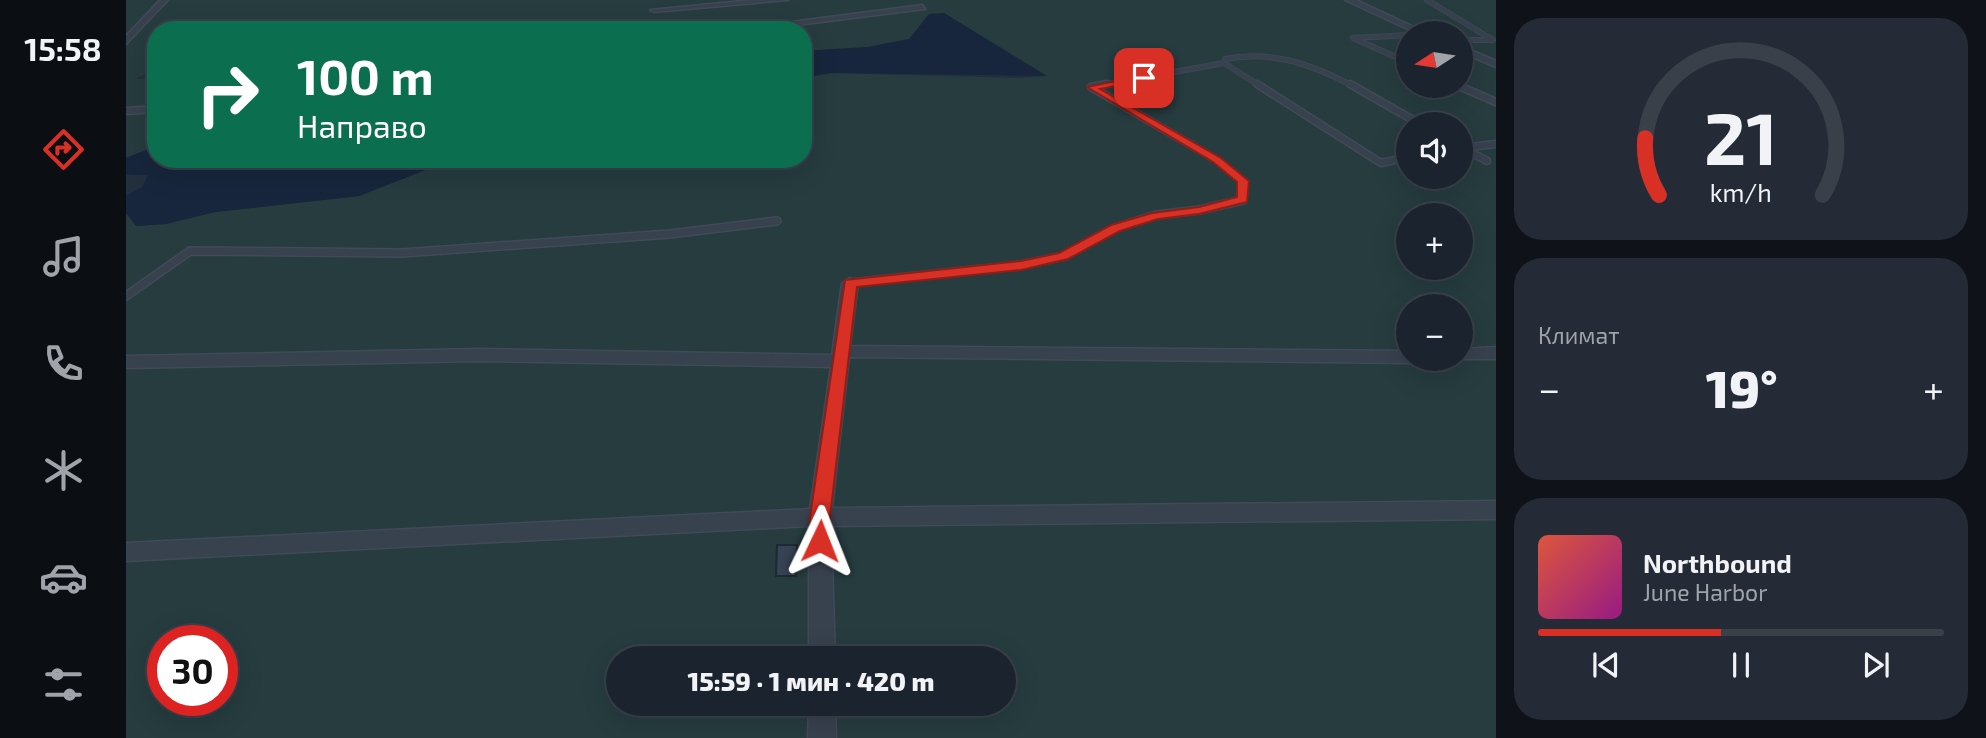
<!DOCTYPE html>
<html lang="ru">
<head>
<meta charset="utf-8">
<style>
	body { margin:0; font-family:"Exo 2",sans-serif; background:#242b36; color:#f1f3f6; height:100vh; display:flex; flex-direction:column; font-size:26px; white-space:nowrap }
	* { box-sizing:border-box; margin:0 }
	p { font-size:23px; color:#a0a4aa }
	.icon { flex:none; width:38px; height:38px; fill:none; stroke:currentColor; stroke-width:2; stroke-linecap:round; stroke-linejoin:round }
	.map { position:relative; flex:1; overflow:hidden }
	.side { display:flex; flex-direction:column; gap:18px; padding:18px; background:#0f1319; width:490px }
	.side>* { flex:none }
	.banner { position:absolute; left:21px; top:21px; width:665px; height:147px; border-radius:28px; box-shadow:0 7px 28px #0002,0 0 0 2px #39404a; background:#0b6e4f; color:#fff; overflow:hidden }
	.needle { width:46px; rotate:258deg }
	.controls { position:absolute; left:1270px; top:21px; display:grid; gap:14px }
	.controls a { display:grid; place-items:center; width:77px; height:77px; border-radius:50%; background:#1b232e; box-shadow:0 7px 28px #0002,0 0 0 2px #39404a; font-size:35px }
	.speed { position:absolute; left:21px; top:625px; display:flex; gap:14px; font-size:35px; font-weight:700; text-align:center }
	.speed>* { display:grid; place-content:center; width:91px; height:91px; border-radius:50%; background:#1b232e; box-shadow:0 7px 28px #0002,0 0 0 2px #39404a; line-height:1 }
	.speed .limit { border:10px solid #d22; background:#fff; color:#111 }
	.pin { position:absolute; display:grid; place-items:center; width:60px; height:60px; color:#fff; margin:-30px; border-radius:14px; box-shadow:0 4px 10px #0006 }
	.me { position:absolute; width:77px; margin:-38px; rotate:2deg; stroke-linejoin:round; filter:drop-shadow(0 0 5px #0008) }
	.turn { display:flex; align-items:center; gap:24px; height:147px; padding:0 35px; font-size:32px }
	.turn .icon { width:91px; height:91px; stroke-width:2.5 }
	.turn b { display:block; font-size:49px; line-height:60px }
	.big { font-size:52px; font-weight:800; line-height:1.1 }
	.side .tile { flex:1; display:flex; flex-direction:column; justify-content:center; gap:10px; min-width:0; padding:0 24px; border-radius:28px; background:#242b36 }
	.side .dial { align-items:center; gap:0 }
	.dial svg { height:182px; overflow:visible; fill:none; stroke:#39404a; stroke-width:7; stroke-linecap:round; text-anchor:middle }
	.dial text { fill:#f1f3f6; stroke:none }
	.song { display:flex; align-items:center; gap:21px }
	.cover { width:84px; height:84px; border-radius:10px; background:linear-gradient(135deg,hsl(10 70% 55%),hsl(310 70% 35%)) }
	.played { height:7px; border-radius:4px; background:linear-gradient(90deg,#d93025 45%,#39404a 45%) }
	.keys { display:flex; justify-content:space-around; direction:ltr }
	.heat { display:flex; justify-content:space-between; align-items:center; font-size:38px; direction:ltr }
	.trip { position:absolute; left:480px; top:646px; width:410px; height:70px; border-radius:35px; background:#1b232e; box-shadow:0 7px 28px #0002,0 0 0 2px #39404a; font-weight:800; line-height:70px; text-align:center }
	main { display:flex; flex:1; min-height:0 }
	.tab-bar { display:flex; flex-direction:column; width:126px; justify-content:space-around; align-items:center; background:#0b0e12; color:#a0a4aa }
	.tab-bar .icon { width:49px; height:49px }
	.tab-bar .selected { color:#d93025 }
	.tab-bar b { font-size:32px; color:#f1f3f6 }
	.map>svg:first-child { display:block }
	.green { fill:#263c3f; fill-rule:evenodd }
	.water { fill:#17263c }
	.building { fill:#364354; stroke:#1f2835; stroke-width:2 }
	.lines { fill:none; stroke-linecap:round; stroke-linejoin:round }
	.lane-far2-casing { stroke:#414a57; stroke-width:6 }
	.lane-far1-casing { stroke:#414a57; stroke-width:9 }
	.lane-casing { stroke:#414a57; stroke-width:10 }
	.street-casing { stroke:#414a57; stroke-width:3 }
	.lane-far2 { stroke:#38414e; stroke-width:4.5 }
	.lane-far1 { stroke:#38414e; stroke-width:6 }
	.lane { stroke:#38414e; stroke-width:7 }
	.street { fill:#38414e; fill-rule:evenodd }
	.route { fill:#d93025; stroke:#8d1f18; stroke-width:2 }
</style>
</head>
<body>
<main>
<nav class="tab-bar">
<b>15:58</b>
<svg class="icon selected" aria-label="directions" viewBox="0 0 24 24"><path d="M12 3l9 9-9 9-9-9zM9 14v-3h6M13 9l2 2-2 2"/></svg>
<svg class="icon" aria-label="music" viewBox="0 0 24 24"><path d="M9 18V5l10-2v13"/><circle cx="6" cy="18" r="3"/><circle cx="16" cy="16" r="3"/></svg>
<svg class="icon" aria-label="phone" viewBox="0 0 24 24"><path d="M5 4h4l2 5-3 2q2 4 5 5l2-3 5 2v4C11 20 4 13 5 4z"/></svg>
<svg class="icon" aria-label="climate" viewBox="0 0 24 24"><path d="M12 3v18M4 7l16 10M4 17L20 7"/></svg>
<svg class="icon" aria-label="car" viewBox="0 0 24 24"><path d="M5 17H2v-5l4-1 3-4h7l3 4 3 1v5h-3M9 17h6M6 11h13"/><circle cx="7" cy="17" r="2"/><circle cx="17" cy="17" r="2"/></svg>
<svg class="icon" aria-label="filters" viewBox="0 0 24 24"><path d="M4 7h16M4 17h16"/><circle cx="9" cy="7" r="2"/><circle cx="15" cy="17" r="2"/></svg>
</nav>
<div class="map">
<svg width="1370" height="738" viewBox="0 0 1370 738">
	<rect width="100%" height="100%" fill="#242f3e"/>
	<path class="green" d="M0 0H1370V738H0V213L11 226 40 224 89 212 233 196 312 165 320 159H677V65L688 76 705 73 893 78 919 76 818 13 783 39 742 47 677 51V30H30V68L10 79 30 78V146L0 158ZM1283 33H1335V86H1283ZM1283 124H1335V177H1283ZM1283 215H1335V268H1283ZM1283 306H1335V359H1283ZM37 640H96V700H37ZM492 658H877V704H492Z"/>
	<g class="water">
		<polygon points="818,13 921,76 705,73 688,76 679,70 677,51 742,47 783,39 803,14"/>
		<polygon points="30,146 30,159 76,159 75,162 109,159 320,159 312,165 233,196 89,212 40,224 10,226 0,213 0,196 17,186 22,175 0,175 0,158"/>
	</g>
	<polygon class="building" points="651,545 671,545 670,576 650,576"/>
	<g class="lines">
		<defs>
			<g id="lane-far2">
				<polyline points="1301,0 1367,40 1335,40"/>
				<polyline points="1283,35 1227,38 1283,63"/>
				<path d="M1098 63 1099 59C1146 50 1185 64 1227 86"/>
				<polyline points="971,86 1098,63 1134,86"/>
			</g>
			<g id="lane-far1">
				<polyline points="981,84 965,87 1091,160 1117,181 1117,195"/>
				<polyline points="1131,84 1255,163 1283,157"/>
				<polyline points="1224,84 1294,124"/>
				<polyline points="1333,86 1370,102"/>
				<polyline points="0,111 30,109"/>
				<polyline points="1335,148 1370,144"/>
				<polyline points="1337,148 1361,161"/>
			</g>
			<g id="lane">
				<polyline points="724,283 895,265 938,256 989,228 1030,215 1073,210 1117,200 1117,193"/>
				<polyline points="0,296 64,251 276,253 544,234 651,221"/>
			</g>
			<g id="street">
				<polygon points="34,0 42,0 0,44 0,36"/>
				<polygon points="627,0 662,0 528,12 524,10"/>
				<polygon points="1219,0 1230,0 1301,33 1290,33"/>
				<polygon points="796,5 799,9 639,29 635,26"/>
				<polygon points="1335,46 1370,61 1370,67 1335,52"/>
				<polygon points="724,278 732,283 724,346 1283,351 1283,359 1290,359 1283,363 723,357 706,508 1370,501 1370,519 705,526 709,658 683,658 683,526 0,561 0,543 684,509 705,367 353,361 0,368 0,356 353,349 706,355 716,283"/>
				<polygon points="1370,347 1370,359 1329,359 1335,359 1335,349"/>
				<polygon points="683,704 709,704 710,738 682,738"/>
			</g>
		</defs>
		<use href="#lane-far2" class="lane-far2-casing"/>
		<use href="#lane-far1" class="lane-far1-casing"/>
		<use href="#lane" class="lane-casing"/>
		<use href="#street" class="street-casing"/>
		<use href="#lane-far2" class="lane-far2"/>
		<use href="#lane-far1" class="lane-far1"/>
		<use href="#lane" class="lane"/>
		<use href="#street" class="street"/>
	</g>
	<polygon class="route" points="1018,75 1023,78 1022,80 974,89 1095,158 1123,181 1121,202 1073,214 1032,219 994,231 942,259 895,270 731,287 704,517 704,541 701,547 694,549 687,547 684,541 684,517 719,280 895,261 933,253 985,225 1026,213 1073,207 1111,197 1111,182 1087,162 961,87"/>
</svg>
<div class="controls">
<a><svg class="needle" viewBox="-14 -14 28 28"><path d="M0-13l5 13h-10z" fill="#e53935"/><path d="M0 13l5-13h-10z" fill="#a0a4aa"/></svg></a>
<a><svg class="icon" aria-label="sound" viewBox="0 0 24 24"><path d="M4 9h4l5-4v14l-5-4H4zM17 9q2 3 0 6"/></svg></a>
<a>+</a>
<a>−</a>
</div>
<div class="speed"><div class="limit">30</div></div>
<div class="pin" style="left:1018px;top:78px;background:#d93025"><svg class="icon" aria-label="arrive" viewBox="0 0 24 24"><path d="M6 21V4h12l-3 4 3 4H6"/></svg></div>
<svg class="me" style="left:694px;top:541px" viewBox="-20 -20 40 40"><path d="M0-17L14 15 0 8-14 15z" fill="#d93025" stroke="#fff" stroke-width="4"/></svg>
<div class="trip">15:59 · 1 мин · 420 m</div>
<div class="banner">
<div class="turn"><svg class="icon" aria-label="right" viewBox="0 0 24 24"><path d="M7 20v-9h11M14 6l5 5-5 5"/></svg><div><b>100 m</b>Направо</div></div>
</div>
</div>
<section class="side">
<div class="tile dial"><svg viewBox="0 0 100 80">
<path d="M14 69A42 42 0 1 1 86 69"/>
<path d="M14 69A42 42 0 0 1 8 44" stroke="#d93025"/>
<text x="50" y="56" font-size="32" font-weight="700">21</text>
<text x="50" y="72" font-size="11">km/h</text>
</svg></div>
<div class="tile"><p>Климат</p>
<div class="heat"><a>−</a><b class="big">19°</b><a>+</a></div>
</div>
<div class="tile">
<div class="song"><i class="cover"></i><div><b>Northbound</b><p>June Harbor</p></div></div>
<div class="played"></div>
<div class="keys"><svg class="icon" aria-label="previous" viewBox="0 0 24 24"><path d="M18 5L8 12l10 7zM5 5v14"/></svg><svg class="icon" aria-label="pause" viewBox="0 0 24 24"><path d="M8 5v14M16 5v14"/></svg><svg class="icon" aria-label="next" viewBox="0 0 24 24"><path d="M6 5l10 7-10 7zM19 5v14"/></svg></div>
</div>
</section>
</main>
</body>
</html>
